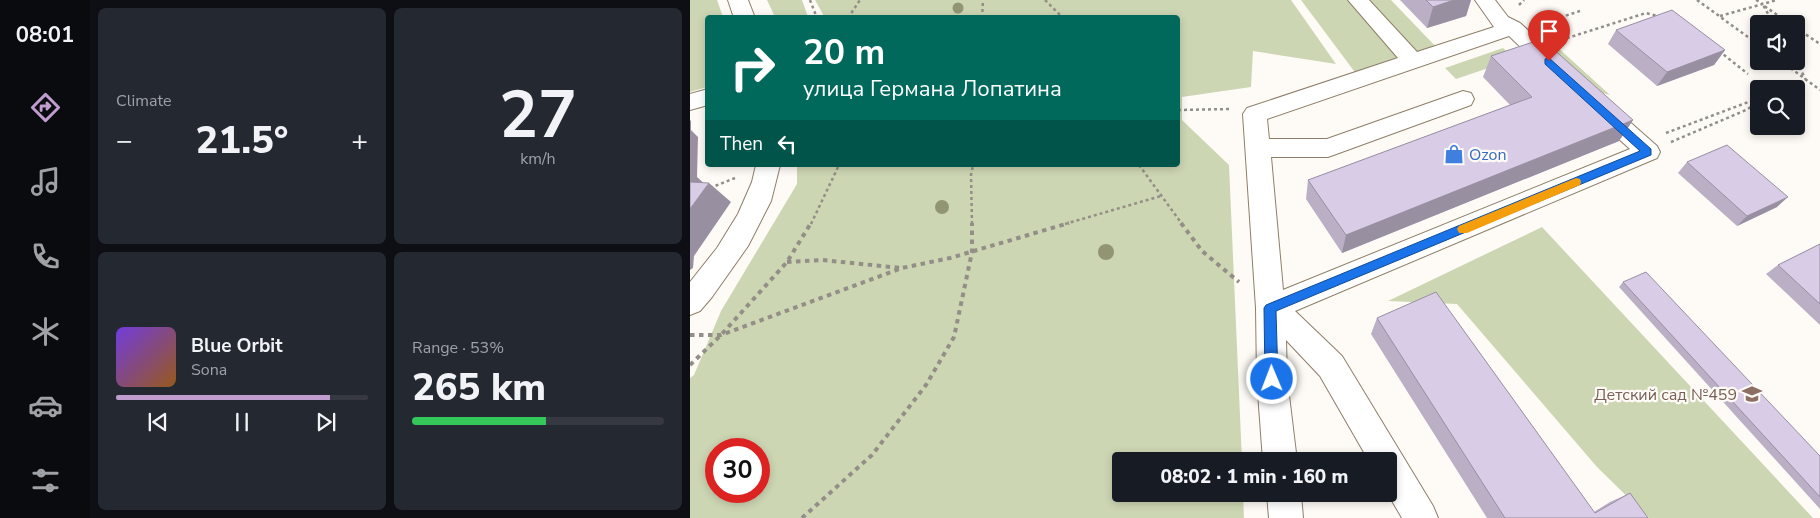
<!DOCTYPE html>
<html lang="en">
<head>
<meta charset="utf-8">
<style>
	body { margin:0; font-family:"Nunito Sans",sans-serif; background:#242831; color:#f1f3f6; height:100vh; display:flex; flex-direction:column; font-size:19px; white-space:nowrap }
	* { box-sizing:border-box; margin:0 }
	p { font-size:16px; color:#9ea1a6 }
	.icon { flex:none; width:28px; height:28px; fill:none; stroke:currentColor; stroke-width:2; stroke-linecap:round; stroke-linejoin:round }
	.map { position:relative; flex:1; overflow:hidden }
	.side { display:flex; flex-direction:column; gap:8px; padding:8px; background:#0d0f14; width:600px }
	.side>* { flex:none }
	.top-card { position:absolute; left:15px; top:15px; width:475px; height:152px; border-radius:5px; box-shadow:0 2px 8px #0003; background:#00695c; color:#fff; overflow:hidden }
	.tools { position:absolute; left:1060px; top:15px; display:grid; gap:10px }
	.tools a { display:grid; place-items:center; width:55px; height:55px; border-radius:5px; background:#171b24; box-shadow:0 2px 8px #0003; font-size:25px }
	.speed { position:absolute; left:15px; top:438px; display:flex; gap:10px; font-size:25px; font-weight:700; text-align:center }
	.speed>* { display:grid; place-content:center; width:65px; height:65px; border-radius:50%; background:#171b24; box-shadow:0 2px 8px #0003; line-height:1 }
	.speed .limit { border:8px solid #d22; background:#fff; color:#111 }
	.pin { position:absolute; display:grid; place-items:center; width:42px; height:42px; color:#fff; margin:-51px -21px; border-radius:50% 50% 50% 0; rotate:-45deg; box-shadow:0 0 5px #0007 }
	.pin .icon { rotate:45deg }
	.me { position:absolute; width:55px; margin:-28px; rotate:359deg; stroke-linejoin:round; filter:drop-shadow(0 0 4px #0008) }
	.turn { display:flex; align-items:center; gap:18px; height:105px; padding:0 15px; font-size:22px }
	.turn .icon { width:65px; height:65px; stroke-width:2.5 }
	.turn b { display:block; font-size:35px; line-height:42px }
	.then { display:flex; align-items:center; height:48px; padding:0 15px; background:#0003; gap:10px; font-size:19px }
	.big { font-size:38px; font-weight:800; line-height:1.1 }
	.side .widget { flex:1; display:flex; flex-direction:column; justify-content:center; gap:8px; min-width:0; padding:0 18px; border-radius:8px; background:#242831 }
	.side .dial { align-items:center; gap:0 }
	.dial b { font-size:65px; line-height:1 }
	.song { display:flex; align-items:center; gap:15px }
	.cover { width:60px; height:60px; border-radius:8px; background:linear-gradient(135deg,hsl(260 70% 55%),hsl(30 70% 35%)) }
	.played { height:5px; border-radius:2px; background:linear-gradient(90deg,#c09ccf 85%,#363941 85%) }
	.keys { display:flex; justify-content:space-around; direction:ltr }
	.heat { display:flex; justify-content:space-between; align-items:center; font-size:28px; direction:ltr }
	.charge { height:8px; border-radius:4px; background:linear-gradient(90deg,#34c759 53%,#363941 0) }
	.side .tiles { flex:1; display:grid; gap:8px; grid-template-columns:repeat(2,1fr) }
	.trip { position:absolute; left:422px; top:452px; width:285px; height:50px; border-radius:5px; background:#171b24; box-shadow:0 2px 8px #0003; font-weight:800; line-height:50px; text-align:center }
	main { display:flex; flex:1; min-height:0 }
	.tab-bar { display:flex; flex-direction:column; width:90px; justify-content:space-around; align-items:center; background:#090b0e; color:#9ea1a6 }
	.tab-bar .icon { width:35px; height:35px }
	.tab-bar .on { color:#c09ccf }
	.tab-bar b { font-size:22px; color:#f1f3f6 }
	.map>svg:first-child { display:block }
	.green { fill:#cdd6b3; fill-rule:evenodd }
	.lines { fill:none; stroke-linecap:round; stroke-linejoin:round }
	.minor-casing { stroke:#8e7e68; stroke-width:2 }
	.path-far1 { stroke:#938e87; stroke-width:2.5; stroke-dasharray:3 3; stroke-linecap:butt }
	.path { stroke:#938e87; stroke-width:4; stroke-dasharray:4.5 4.5; stroke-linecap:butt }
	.minor { fill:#fff; fill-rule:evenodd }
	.tree { fill:#919572 }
	.wall { fill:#bbafc6 }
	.shaded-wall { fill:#988fa1 }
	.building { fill:#d9cce6; stroke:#988fa1 }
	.route { fill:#1a73e8; stroke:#114b97 }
	.slow { fill:#f59e0b }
	.labels { text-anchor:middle; stroke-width:4.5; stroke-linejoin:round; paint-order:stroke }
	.shop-label { font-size:16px; fill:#366cbe; stroke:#fefbf6; text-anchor:start }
	.education-label { font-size:16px; fill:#785e54; stroke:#fefbf6; text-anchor:end }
</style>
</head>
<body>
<main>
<nav class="tab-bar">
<b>08:01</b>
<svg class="icon on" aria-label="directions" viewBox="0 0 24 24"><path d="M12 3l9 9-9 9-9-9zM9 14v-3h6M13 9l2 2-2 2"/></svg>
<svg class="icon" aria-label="music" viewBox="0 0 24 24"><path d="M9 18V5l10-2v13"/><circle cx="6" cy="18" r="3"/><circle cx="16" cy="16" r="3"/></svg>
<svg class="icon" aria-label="phone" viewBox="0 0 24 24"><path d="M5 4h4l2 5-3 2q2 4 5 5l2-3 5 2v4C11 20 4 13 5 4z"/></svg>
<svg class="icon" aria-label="climate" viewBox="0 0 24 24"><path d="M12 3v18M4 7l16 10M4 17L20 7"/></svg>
<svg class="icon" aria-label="car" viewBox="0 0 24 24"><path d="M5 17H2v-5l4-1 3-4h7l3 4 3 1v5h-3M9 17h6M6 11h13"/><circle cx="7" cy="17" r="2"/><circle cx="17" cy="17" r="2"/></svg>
<svg class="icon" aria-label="filters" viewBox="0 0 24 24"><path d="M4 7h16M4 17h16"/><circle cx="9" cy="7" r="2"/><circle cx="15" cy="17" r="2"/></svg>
</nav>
<section class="side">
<div class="tiles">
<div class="widget"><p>Climate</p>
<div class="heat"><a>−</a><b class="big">21.5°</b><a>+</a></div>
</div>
<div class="widget dial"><b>27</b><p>km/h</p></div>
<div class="widget">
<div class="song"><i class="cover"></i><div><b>Blue Orbit</b><p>Sona</p></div></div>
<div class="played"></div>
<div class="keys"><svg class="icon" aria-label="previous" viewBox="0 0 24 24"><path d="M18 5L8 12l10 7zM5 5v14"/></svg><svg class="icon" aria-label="pause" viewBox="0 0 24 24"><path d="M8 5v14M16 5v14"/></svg><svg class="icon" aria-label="next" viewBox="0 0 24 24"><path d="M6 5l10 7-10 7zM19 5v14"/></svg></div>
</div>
<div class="widget"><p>Range · 53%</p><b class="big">265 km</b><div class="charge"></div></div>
</div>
</section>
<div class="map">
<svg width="1130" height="518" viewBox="0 0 1130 518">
	<rect width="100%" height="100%" fill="#fefbf6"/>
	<g class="green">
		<polygon points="0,0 27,0 33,17 18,18 17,87 0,92"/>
		<polygon points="77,0 112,0 118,17 85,17"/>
		<path d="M125 0H601L646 64 563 51 561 87 492 97V120L539 165 552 461H431V494H553L554 518H0V378L4 375 31 311 107 184V165H488V18H135ZM26 449H69V491H26Z"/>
		<polygon points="611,0 701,0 748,49 667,75"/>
		<polygon points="866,46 920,95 909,92 856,49"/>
		<polygon points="813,48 825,59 766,79 755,68"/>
		<polygon points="852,227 1123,518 959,518 907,467 767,304 698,301"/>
	</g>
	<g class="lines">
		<defs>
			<g id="minor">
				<polygon points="38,0 58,0 65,18 44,18"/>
				<polygon points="658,0 679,0 727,52 804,27 785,0 805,0 818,17 830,23 875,64 878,69 875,74 867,76 859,74 819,36 577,119 579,139 637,139 773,91 781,93 784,99 781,105 638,157 581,157 593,290 940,149 900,113 896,107 900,101 908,99 916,101 967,146 970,152 967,158 605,311 652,356 743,506 748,518 712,518 698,494 699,461 679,461 630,376 596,340 597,379 607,461 573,461 567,379 566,308 553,114 557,108 708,58"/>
				<polygon points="18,89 18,105 0,110 0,94"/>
				<polygon points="66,165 90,165 81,201 58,246 22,297 10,311 0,315 0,282 27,248 48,214 62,182"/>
				<polygon points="577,494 611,494 613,518 579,518"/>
			</g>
		</defs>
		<use href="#minor" class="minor-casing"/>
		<g class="path-far1">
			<polyline points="120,0 127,18"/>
			<polyline points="355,0 373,18"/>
			<polyline points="1007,0 1069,45"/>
			<polyline points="1066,0 1073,4"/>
			<polyline points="829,5 834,0"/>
			<polyline points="1030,16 1087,0"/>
			<polyline points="158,18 170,0"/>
			<polyline points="292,18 293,0"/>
			<polyline points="853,23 890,11"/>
			<polyline points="1084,24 1073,5 1100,24"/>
			<polyline points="1106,28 1130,44"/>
			<polyline points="871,40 956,13 968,16"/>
			<polyline points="1029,51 1058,74"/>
			<polyline points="1091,61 1130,90"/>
			<polyline points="1093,89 1116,80 1106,61"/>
			<polyline points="488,110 540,109"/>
			<polyline points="976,133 1069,98"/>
			<polyline points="981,142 1056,110 1069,102"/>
			<polyline points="449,165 492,224"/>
			<polyline points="20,188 45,178"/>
			<polyline points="121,224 149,165"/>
			<polyline points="282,224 281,175 283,165"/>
			<polyline points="375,224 471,196"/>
		</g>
		<g class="path">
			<polyline points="491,223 512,251 549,282"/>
			<polyline points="97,262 132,260 211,268"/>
			<polyline points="0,335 31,335 212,268 260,258 379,223"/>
			<polyline points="0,365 31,335 97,262 121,223"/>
			<polyline points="112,518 182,455 236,385 264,337 282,252 282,223"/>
		</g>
		<use href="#minor" class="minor"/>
	</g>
	<g class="tree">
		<circle cx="268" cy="8" r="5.5"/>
		<circle cx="252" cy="207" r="7"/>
		<circle cx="416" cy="252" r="8"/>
	</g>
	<g class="wall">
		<polygon points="710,0 781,0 776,16 737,28"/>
		<polygon points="926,30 1035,50 1024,65 967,86 918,44"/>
		<polygon points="801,56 943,120 929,141 652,253 616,199 618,180 820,105 793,77"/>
		<polygon points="997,162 1087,207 1047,226 988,173"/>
		<polygon points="1130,244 1130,325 1076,274 1088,265"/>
		<polygon points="933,282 1130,456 1130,509 929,287"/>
		<polygon points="687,318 904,512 920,502 940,493 958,518 797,518 681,334"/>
	</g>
	<g class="shaded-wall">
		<polygon points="764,0 781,0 776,16 737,28 743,7"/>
		<polygon points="1035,50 1024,65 967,86 977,72"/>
		<polygon points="0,120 1,121 1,130 8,137 7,177 17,186 19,183 41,202 4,256 3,268 0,270"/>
		<polygon points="943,120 929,141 652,253 656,235"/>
		<polygon points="1098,197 1087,207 1047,226 1057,216"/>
	</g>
	<g class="building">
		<polygon points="736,0 764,0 743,7"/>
		<polygon points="982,10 1035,50 977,72 926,30"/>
		<polygon points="852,39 943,120 656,235 618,180 842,97 801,56"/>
		<polygon points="1037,145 1098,197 1057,216 997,162"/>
		<polygon points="0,182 19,183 0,209"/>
		<polygon points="1130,244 1130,304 1088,265"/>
		<polygon points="956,272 1130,456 1130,497 933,282"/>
		<polygon points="746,292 905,513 940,493 958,518 815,518 687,318"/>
	</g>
	<polygon class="route" points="859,58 961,149 961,155 586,311 588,379 586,383 582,385 577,383 575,379 574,308 576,305 950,151 855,64 855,59"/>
	<polygon class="slow" points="886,178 890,179 891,182 890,185 777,233 769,233 767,229 769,226"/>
	<defs>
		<symbol id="shop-bare" viewBox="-9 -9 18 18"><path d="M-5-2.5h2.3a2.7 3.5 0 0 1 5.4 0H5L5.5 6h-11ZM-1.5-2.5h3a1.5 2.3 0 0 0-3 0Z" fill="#3f7fe0" stroke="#fefbf6" stroke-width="2.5" paint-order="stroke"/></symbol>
		<symbol id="school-bare" viewBox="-9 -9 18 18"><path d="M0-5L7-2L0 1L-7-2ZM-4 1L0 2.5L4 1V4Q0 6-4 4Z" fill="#8d6e63" stroke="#fefbf6" stroke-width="2.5" paint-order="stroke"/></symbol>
	</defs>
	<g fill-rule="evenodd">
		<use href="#shop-bare" x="750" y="140" width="28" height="28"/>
		<use href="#school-bare" x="1048" y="380" width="28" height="28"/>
	</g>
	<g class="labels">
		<g class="shop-label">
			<text x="779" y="160">Ozon</text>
		</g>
		<g class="education-label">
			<text x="1047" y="400">Детский сад №459</text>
		</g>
	</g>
</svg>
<div class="tools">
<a><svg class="icon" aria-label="sound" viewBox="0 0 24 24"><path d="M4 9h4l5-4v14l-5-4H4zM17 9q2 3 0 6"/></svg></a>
<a><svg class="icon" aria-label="search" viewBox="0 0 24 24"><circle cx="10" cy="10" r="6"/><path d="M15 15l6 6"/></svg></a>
</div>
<div class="speed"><div class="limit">30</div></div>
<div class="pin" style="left:859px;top:61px;background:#d93025"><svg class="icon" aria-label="arrive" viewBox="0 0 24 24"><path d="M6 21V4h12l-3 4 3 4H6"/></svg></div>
<svg class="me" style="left:582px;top:379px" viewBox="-20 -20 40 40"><circle r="17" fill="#1a73e8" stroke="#fff" stroke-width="3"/><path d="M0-11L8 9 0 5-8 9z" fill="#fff"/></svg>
<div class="trip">08:02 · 1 min · 160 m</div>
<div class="top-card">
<div class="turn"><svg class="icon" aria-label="right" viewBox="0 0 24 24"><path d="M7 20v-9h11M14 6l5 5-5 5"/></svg><div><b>20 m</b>улица Германа Лопатина</div></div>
<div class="then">Then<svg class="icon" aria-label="left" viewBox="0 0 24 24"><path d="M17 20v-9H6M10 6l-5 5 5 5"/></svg></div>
</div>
</div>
</main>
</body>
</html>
